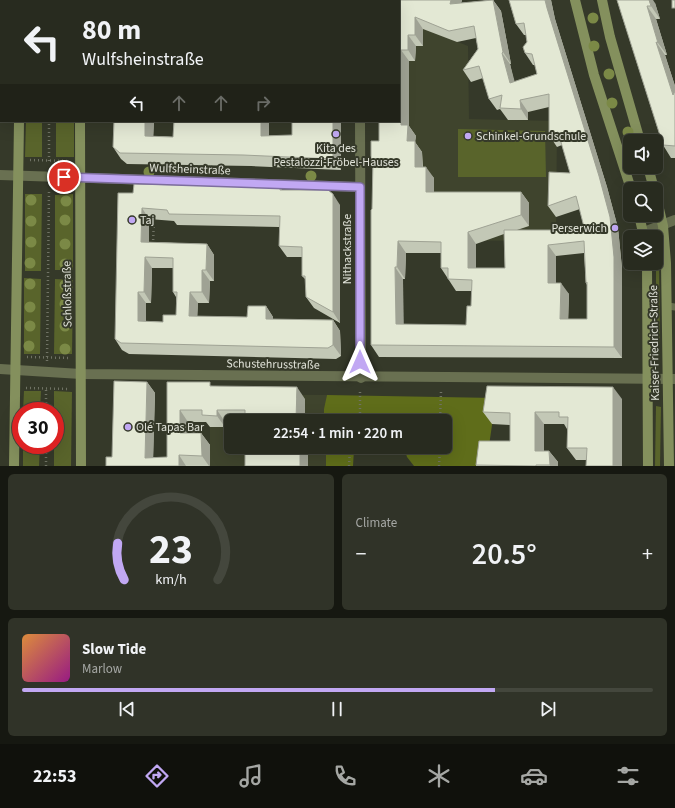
<!DOCTYPE html>
<html lang="en">
<head>
<meta charset="utf-8">
<style>
	body { margin:0; font-family:"Source Sans 3",sans-serif; background:#303328; color:#f1f3f6; height:100vh; display:flex; flex-direction:column; font-size:15px; white-space:nowrap }
	* { box-sizing:border-box; margin:0 }
	p { font-size:13px; color:#a5a7a4 }
	.icon { flex:none; width:22px; height:22px; fill:none; stroke:currentColor; stroke-width:2; stroke-linecap:round; stroke-linejoin:round }
	.map { position:relative; height:466px; overflow:hidden }
	.details { display:flex; flex-direction:column; gap:8px; padding:8px; background:#161811; flex:1 }
	.details>* { flex:none }
	.banner { position:absolute; left:0px; top:0px; width:400px; height:122px; box-shadow:0 4px 16px #0002,0 0 0 1px #44473d; background:#282b1f; color:#f1f3f6; overflow:hidden }
	.tools { position:absolute; left:623px; top:134px; display:grid; gap:8px }
	.tools a { display:grid; place-items:center; width:40px; height:40px; border-radius:6px; background:#282b1f; box-shadow:0 4px 16px #0002,0 0 0 1px #44473d; font-size:20px }
	.speed { position:absolute; left:12px; top:402px; display:flex; gap:8px; font-size:20px; font-weight:700; text-align:center }
	.speed>* { display:grid; place-content:center; width:52px; height:52px; border-radius:50%; background:#282b1f; box-shadow:0 4px 16px #0002,0 0 0 1px #44473d; line-height:1 }
	.speed .limit { border:6px solid #d22; background:#fff; color:#111 }
	.pin { position:absolute; display:grid; place-items:center; width:34px; height:34px; color:#fff; margin:-17px; border:2px solid #fff; border-radius:50%; box-shadow:0 1px 4px #0007 }
	.me { position:absolute; width:44px; margin:-22px; rotate:0deg; stroke-linejoin:round; filter:drop-shadow(0 0 3px #0008) }
	.turn { display:flex; align-items:center; gap:14px; height:84px; padding:0 16px; font-size:18px }
	.turn .icon { width:52px; height:52px; stroke-width:2.5 }
	.turn b { display:block; font-size:28px; line-height:34px }
	.lanes { display:flex; align-items:center; height:38px; padding:0 16px; background:#0003; justify-content:center; gap:20px; direction:ltr }
	.lanes .off { opacity:.35 }
	.big { font-size:30px; font-weight:600; line-height:1.1 }
	.details .card { flex:1; display:flex; flex-direction:column; justify-content:center; gap:6px; min-width:0; padding:0 14px; border-radius:6px; background:#303328 }
	.details .dial { align-items:center; gap:0 }
	.dial svg { height:104px; overflow:visible; fill:none; stroke:#44473d; stroke-width:7; stroke-linecap:round; text-anchor:middle }
	.dial text { fill:#f1f3f6; stroke:none }
	.song { display:flex; align-items:center; gap:12px }
	.cover { width:48px; height:48px; border-radius:6px; background:linear-gradient(135deg,hsl(30 70% 55%),hsl(310 70% 35%)) }
	.played { height:4px; border-radius:2px; background:linear-gradient(90deg,#c1a8f3 75%,#44473d 75%) }
	.keys { display:flex; justify-content:space-around; direction:ltr }
	.heat { display:flex; justify-content:space-between; align-items:center; font-size:22px; direction:ltr }
	.details .tiles { flex:1; display:grid; gap:8px; grid-template-columns:1fr 1fr }
	.card:last-child { grid-column:span 2 }
	.trip { position:absolute; left:224px; top:414px; width:228px; height:40px; border-radius:6px; background:#282b1f; box-shadow:0 4px 16px #0002,0 0 0 1px #44473d; font-weight:600; line-height:40px; text-align:center }
	.dock { display:flex; height:64px; justify-content:space-around; align-items:center; background:#10110c; color:#a5a7a4 }
	.dock .icon { width:28px; height:28px }
	.dock .current { color:#c1a8f3 }
	.dock b { font-size:18px; color:#f1f3f6 }
	.map>svg:first-child { display:block }
	.built { fill:#3f442d }
	.green { fill:#59642b }
	.forest { fill:#5f6d1a }
	.lines { fill:none; stroke-linecap:round; stroke-linejoin:round }
	.path { stroke:#707365; stroke-width:2.5; stroke-dasharray:1 3; stroke-linecap:butt }
	.lane { stroke:#697051; stroke-width:7 }
	.street { stroke:#697051; stroke-width:10 }
	.secondary { stroke:#84905d; stroke-width:10 }
	.tree { fill:#7b8946 }
	.wall { fill:#c3c8b6; fill-rule:evenodd }
	.shaded-wall { fill:#9fa294 }
	.building { fill:#e3e8d4; stroke:#9fa294; fill-rule:evenodd }
	.route-casing { stroke:#7d6d9e; stroke-width:10 }
	.route { stroke:#c1a8f3; stroke-width:7 }
	.poi-dot { fill:#c1a8f3; stroke:#353929; stroke-width:1.5 }
	.labels { text-anchor:middle; stroke-width:4; stroke-linejoin:round; paint-order:stroke }
	.poi-label { font-size:12px; fill:#e0e2d8; stroke:#353929; text-anchor:start }
	.street-label { font-size:12px; fill:#e0e2d8; stroke:#353929 }
</style>
</head>
<body>
<div class="map">
<svg width="675" height="466" viewBox="0 0 675 466">
	<rect width="100%" height="100%" fill="#353929"/>
	<g class="built">
		<polygon points="399,23 443,26 453,40 468,46 469,119 557,121 556,241 379,240 379,121 399,121"/>
		<polygon points="210,394 327,395 326,421 231,421 231,447 326,447 326,466 210,466"/>
	</g>
	<g class="green">
		<polygon points="26,121 42,121 42,157 25,157"/>
		<rect x="56" y="121" width="18" height="36"/>
		<polygon points="458,129 545,131 546,177 458,177"/>
		<polygon points="25,194 42,194 41,271 25,271"/>
		<polygon points="73,194 73,270 55,270 55,195"/>
		<polygon points="656,259 659,261 660,342 660,344 656,345"/>
		<polygon points="24,278 41,279 40,354 24,354"/>
		<polygon points="55,279 73,280 72,354 54,354"/>
		<polygon points="24,391 41,391 40,411 23,411"/>
		<polygon points="54,391 72,392 71,466 54,466"/>
		<polygon points="656,406 661,407 660,466 655,466"/>
		<polygon points="23,445 40,445 39,466 23,466"/>
	</g>
	<g class="forest">
		<polygon points="327,395 496,398 486,466 414,466 407,457 404,447 445,447 445,421 324,421 324,409"/>
		<polygon points="326,447 386,447 378,455 358,447 354,450 353,466 326,466"/>
	</g>
	<g class="lines">
		<g class="path">
			<polyline points="51,1 51,0"/>
			<polyline points="30,160 69,161"/>
			<polyline points="49,161 49,121"/>
			<polyline points="153,244 154,217"/>
			<polyline points="27,357 70,358"/>
			<polyline points="47,361 49,190"/>
			<polyline points="26,388 69,389"/>
			<polyline points="46,411 46,388"/>
			<polyline points="360,421 360,391"/>
			<polyline points="440,421 441,392"/>
			<polyline points="46,466 46,445"/>
			<polyline points="349,466 350,447"/>
			<polyline points="439,466 440,447"/>
		</g>
		<g class="lane">
			<polyline points="0,45 1,45"/>
			<polyline points="668,306 675,307"/>
		</g>
		<g class="street">
			<polyline points="359,0 359,1"/>
			<polyline points="360,121 361,378"/>
			<polyline points="0,175 360,187"/>
			<polyline points="644,232 675,220"/>
			<polyline points="0,369 81,374 675,379"/>
		</g>
		<g class="secondary">
			<polyline points="18,0 18,1"/>
			<polyline points="575,0 594,75 631,189"/>
			<polyline points="602,0 610,37 640,141"/>
			<polyline points="82,1 82,0"/>
			<polyline points="80,121 81,466"/>
			<polyline points="648,167 654,189"/>
			<polyline points="656,196 663,226 666,263 669,466"/>
			<polyline points="639,215 644,237"/>
			<polyline points="647,263 648,466"/>
			<polyline points="14,466 19,121"/>
		</g>
	</g>
	<g class="tree">
		<circle cx="593" cy="18" r="5.5"/>
		<circle cx="594" cy="46" r="5.5"/>
		<circle cx="609" cy="74" r="5.5"/>
		<circle cx="612" cy="103" r="5.5"/>
		<circle cx="628" cy="132" r="5.5"/>
		<circle cx="149" cy="172" r="5.5"/>
		<circle cx="311" cy="176" r="5.5"/>
		<circle cx="31" cy="200" r="5.5"/>
		<circle cx="66" cy="201" r="5.5"/>
		<circle cx="65" cy="220" r="5.5"/>
		<circle cx="31" cy="221" r="5.5"/>
		<circle cx="31" cy="242" r="5.5"/>
		<circle cx="65" cy="244" r="5.5"/>
		<circle cx="30" cy="263" r="5.5"/>
		<circle cx="65" cy="264" r="5.5"/>
		<circle cx="30" cy="284" r="5.5"/>
		<circle cx="65" cy="285" r="5.5"/>
		<circle cx="65" cy="304" r="5.5"/>
		<circle cx="30" cy="307" r="5.5"/>
		<circle cx="30" cy="326" r="5.5"/>
		<circle cx="65" cy="326" r="5.5"/>
		<circle cx="29" cy="346" r="5.5"/>
		<circle cx="65" cy="349" r="5.5"/>
	</g>
	<g class="wall">
		<polygon points="161,0 259,0 257,1 161,1"/>
		<polygon points="263,0 338,0 339,1 264,1"/>
		<path d="M371 0H462L461 3 493 0 501 11 511 64H510L514 82 537 74 535 65H533L525 53 527 42 526 35H524L516 24 509 0H551L555 19 607 187 618 228 622 268V358L379 357 371 345 373 162 371 160 379 141 399 121ZM423 29 457 42 476 38 478 49 463 70 471 82 483 78 489 99 497 110 500 109 508 120H528V112L549 107V135L557 147 562 145 570 173 548 206 556 217 580 209 584 227 559 230H517L529 226V203L521 192H434V178L423 167 422 152 415 142 416 136 409 126V61H415L416 46H423ZM504 234 505 268H476V244ZM406 253H441V268L456 291H472L471 306 466 325 403 324V279H405ZM584 253 586 283 587 285V319H568L569 294 556 283V256Z"/>
		<polygon points="617,0 655,3 660,19 656,19 667,55 665,55 675,86 675,158 671,158 663,145"/>
		<polygon points="114,121 154,121 153,136 173,137 174,121 269,121 269,136 292,135 341,121 341,170 251,166 127,164 121,159 113,147"/>
		<path d="M280 187 282 190 340 205V323L314 308 306 297V280L302 276V257H287L279 246V227L177 225 174 221 149 219V242L207 244 214 255V281H210L209 303H198L197 316 247 317 266 306 273 317V319L333 320 340 331 341 356 336 359 129 354 122 350 115 339 133 193ZM152 268H173V292L176 297V315L163 322 146 321V303H151Z"/>
		<polygon points="147,382 155,393 153,457 167,457 167,382 213,386 305,399 305,421 231,421 231,422 225,422 225,427 210,427 206,422 188,422 188,433 201,433 210,445 210,466 106,466 112,457"/>
		<polygon points="622,399 586,460 576,460 567,448 567,429 564,424 544,424 544,451 549,451 558,462 558,466 476,466 476,465 510,441 510,425 492,424 483,412"/>
	</g>
	<g class="shaded-wall">
		<rect x="137" y="0" width="8" height="1"/>
		<polygon points="217,0 224,0 225,1 217,1"/>
		<polygon points="332,0 338,0 339,1 332,1"/>
		<polygon points="451,0 462,0 458,15 450,4"/>
		<polygon points="493,0 501,11 511,64 503,52"/>
		<polygon points="545,0 551,0 555,19 607,187 618,228 622,268 622,358 614,347"/>
		<polygon points="649,0 653,0 655,3 660,19 651,6"/>
		<polygon points="647,6 656,19 667,55 658,43"/>
		<polygon points="415,17 423,29 423,46 415,35"/>
		<polygon points="408,35 416,46 415,61 408,50"/>
		<polygon points="656,42 665,55 675,86 675,98 673,95"/>
		<polygon points="401,50 409,61 409,126 416,136 415,142 422,152 423,178 415,167 407,141 401,125"/>
		<polygon points="502,53 510,64 518,94 510,83"/>
		<polygon points="520,100 528,112 528,120 521,109"/>
		<polygon points="145,121 154,121 153,147 145,136"/>
		<polygon points="261,121 269,121 269,147 261,136"/>
		<polygon points="333,121 341,121 341,170 333,159"/>
		<polygon points="426,167 434,178 434,204 426,192"/>
		<polygon points="521,192 529,203 529,226 521,215"/>
		<polygon points="333,194 340,205 340,323 333,312"/>
		<polygon points="142,208 149,219 149,253 141,242"/>
		<polygon points="468,232 476,244 476,279 468,268"/>
		<polygon points="398,241 406,253 405,279 397,267"/>
		<polygon points="207,244 214,255 214,281 206,270"/>
		<polygon points="548,245 556,256 556,294 548,283"/>
		<polygon points="145,257 152,268 151,303 144,292"/>
		<polygon points="395,267 403,279 404,336 396,324"/>
		<polygon points="202,270 210,281 209,303 202,292"/>
		<polygon points="561,283 569,294 568,330 560,319"/>
		<polygon points="138,292 146,303 146,332 138,321"/>
		<polygon points="190,292 198,303 197,327 189,316"/>
		<polygon points="266,306 273,317 273,330 266,319"/>
		<polygon points="333,320 340,331 341,356 333,345"/>
		<polygon points="147,382 155,393 153,466 145,458"/>
		<polygon points="297,387 305,399 305,421 297,421 296,420"/>
		<polygon points="613,387 622,399 622,466 613,466"/>
		<polygon points="180,410 188,422 188,444 180,433"/>
		<polygon points="217,410 225,422 225,427 217,416"/>
		<polygon points="535,412 544,424 544,462 535,451"/>
		<polygon points="201,433 210,445 210,466 209,466 202,456"/>
		<rect x="300" y="447" width="8" height="19"/>
		<polygon points="549,451 558,462 558,466 550,466 550,465"/>
		<polygon points="179,455 186,466 179,466"/>
	</g>
	<g class="building">
		<rect x="117" y="0" width="20" height="1"/>
		<rect x="161" y="0" width="56" height="1"/>
		<polygon points="299,0 332,0 332,1 300,1"/>
		<path d="M371 0H451L450 4 493 0 503 52 502 53 510 83 537 74 532 54 525 53 523 47 527 42 524 23 516 24 509 0H545L547 8 599 176 610 217 614 257V347L371 345V210L372 209 373 160H371V141H379V121H399V1H371ZM415 17 449 31 474 26 478 49 463 70 479 66 489 99 502 95 500 108 521 109 520 100 549 94V135L558 132 570 173 549 172 548 206 576 196 584 227 559 230H504L505 268H468V232L521 215V192H426V167H415V141H407L408 125H401V50H408V35H415ZM398 241 441 242V268H448V279L472 280 471 306H467L466 325 396 324 395 267H397ZM584 241 586 283 587 282V319H560L561 283H548V245Z"/>
		<polygon points="617,0 649,0 651,6 647,6 658,43 656,42 673,95 675,91 675,146 663,145"/>
		<rect x="672" y="0" width="3" height="8"/>
		<polygon points="114,121 145,121 145,136 173,137 174,121 261,121 261,136 292,135 292,121 333,121 333,159 243,155 120,153 113,147"/>
		<path d="M134 184 280 187V190H328L333 194V312L306 297 305 276H302V247L279 246 280 216 169 214 167 210 142 208 141 242 207 244 206 270H202V292H190L189 316 247 317 248 306H266V319L333 320V345L328 348 121 343 115 339 118 193H133ZM145 257 173 258V292H177L176 315H163V322L138 321V292H144Z"/>
		<polygon points="114,381 147,382 145,458 167,457 167,382 210,382 210,386 297,387 296,420 300,420 300,421 245,421 245,410 217,410 217,416 202,415 202,410 180,410 180,433 201,433 202,456 179,455 179,466 106,466 106,457 112,457"/>
		<polygon points="487,386 613,387 613,466 586,466 587,448 567,448 568,417 559,417 559,412 535,412 535,451 549,451 550,465 536,465 536,466 476,465 479,441 510,441 510,413 483,412"/>
		<rect x="245" y="447" width="55" height="19"/>
	</g>
	<g class="lines">
		<defs>
			<polyline id="route" points="64,177 360,187 360,362"/>
		</defs>
		<use href="#route" class="route-casing"/>
		<use href="#route" class="route"/>
	</g>
	<g class="poi-dot">
		<circle cx="336" cy="134" r="4"/>
		<circle cx="468" cy="136" r="4"/>
		<circle cx="132" cy="220" r="4"/>
		<circle cx="615" cy="228" r="4"/>
		<circle cx="128" cy="427" r="4"/>
	</g>
	<g class="labels">
		<g class="poi-label">
			<text x="476" y="140">Schinkel-Grundschule</text>
			<text x="336" y="152" text-anchor="middle">Kita des<tspan x="336" dy="14">Pestalozzi-Fröbel-Hauses</tspan></text>
			<text x="140" y="224">Taj</text>
			<text x="607" y="232" text-anchor="end">Perserwich</text>
			<text x="136" y="431">Olé Tapas Bar</text>
		</g>
		<g class="street-label">
			<text transform="translate(190 169) rotate(2)" y="4">Wulfsheinstraße</text>
			<text transform="translate(347 249) rotate(-90)" y="4">Nithackstraße</text>
			<text transform="translate(67 294) rotate(-91)" y="4">Schloßstraße</text>
			<text transform="translate(654 343) rotate(-91)" y="4">Kaiser-Friedrich-Straße</text>
			<text transform="translate(273 364) rotate(1)" y="4">Schustehrusstraße</text>
		</g>
	</g>
</svg>
<div class="tools">
<a><svg class="icon" aria-label="sound" viewBox="0 0 24 24"><path d="M4 9h4l5-4v14l-5-4H4zM17 9q2 3 0 6"/></svg></a>
<a><svg class="icon" aria-label="search" viewBox="0 0 24 24"><circle cx="10" cy="10" r="6"/><path d="M15 15l6 6"/></svg></a>
<a><svg class="icon" aria-label="layers" viewBox="0 0 24 24"><path d="M12 4l9 5-9 5-9-5zM3 14l9 5 9-5"/></svg></a>
</div>
<div class="speed"><div class="limit">30</div></div>
<div class="pin" style="left:64px;top:177px;background:#d93025"><svg class="icon" aria-label="arrive" viewBox="0 0 24 24"><path d="M6 21V4h12l-3 4 3 4H6"/></svg></div>
<svg class="me" style="left:360px;top:362px" viewBox="-20 -20 40 40"><path d="M0-17L14 15 0 8-14 15z" fill="#c1a8f3" stroke="#fff" stroke-width="4"/></svg>
<div class="trip">22:54 · 1 min · 220 m</div>
<div class="banner">
<div class="turn"><svg class="icon" aria-label="left" viewBox="0 0 24 24"><path d="M17 20v-9H6M10 6l-5 5 5 5"/></svg><div><b>80 m</b>Wulfsheinstraße</div></div>
<div class="lanes"><svg class="icon" aria-label="left" viewBox="0 0 24 24"><path d="M17 20v-9H6M10 6l-5 5 5 5"/></svg><svg class="icon off" aria-label="ahead" viewBox="0 0 24 24"><path d="M12 20V5M6 11l6-6 6 6"/></svg><svg class="icon off" aria-label="ahead" viewBox="0 0 24 24"><path d="M12 20V5M6 11l6-6 6 6"/></svg><svg class="icon off" aria-label="right" viewBox="0 0 24 24"><path d="M7 20v-9h11M14 6l5 5-5 5"/></svg></div>
</div>
</div>
<section class="details">
<div class="tiles">
<div class="card dial"><svg viewBox="0 0 100 80">
<path d="M14 69A42 42 0 1 1 86 69"/>
<path d="M14 69A42 42 0 0 1 9 41" stroke="#c1a8f3"/>
<text x="50" y="56" font-size="32" font-weight="700">23</text>
<text x="50" y="72" font-size="11">km/h</text>
</svg></div>
<div class="card"><p>Climate</p>
<div class="heat"><a>−</a><b class="big">20.5°</b><a>+</a></div>
</div>
<div class="card">
<div class="song"><i class="cover"></i><div><b>Slow Tide</b><p>Marlow</p></div></div>
<div class="played"></div>
<div class="keys"><svg class="icon" aria-label="previous" viewBox="0 0 24 24"><path d="M18 5L8 12l10 7zM5 5v14"/></svg><svg class="icon" aria-label="pause" viewBox="0 0 24 24"><path d="M8 5v14M16 5v14"/></svg><svg class="icon" aria-label="next" viewBox="0 0 24 24"><path d="M6 5l10 7-10 7zM19 5v14"/></svg></div>
</div>
</div>
</section>
<nav class="dock">
<b>22:53</b>
<svg class="icon current" aria-label="directions" viewBox="0 0 24 24"><path d="M12 3l9 9-9 9-9-9zM9 14v-3h6M13 9l2 2-2 2"/></svg>
<svg class="icon" aria-label="music" viewBox="0 0 24 24"><path d="M9 18V5l10-2v13"/><circle cx="6" cy="18" r="3"/><circle cx="16" cy="16" r="3"/></svg>
<svg class="icon" aria-label="phone" viewBox="0 0 24 24"><path d="M5 4h4l2 5-3 2q2 4 5 5l2-3 5 2v4C11 20 4 13 5 4z"/></svg>
<svg class="icon" aria-label="climate" viewBox="0 0 24 24"><path d="M12 3v18M4 7l16 10M4 17L20 7"/></svg>
<svg class="icon" aria-label="car" viewBox="0 0 24 24"><path d="M5 17H2v-5l4-1 3-4h7l3 4 3 1v5h-3M9 17h6M6 11h13"/><circle cx="7" cy="17" r="2"/><circle cx="17" cy="17" r="2"/></svg>
<svg class="icon" aria-label="filters" viewBox="0 0 24 24"><path d="M4 7h16M4 17h16"/><circle cx="9" cy="7" r="2"/><circle cx="15" cy="17" r="2"/></svg>
</nav>
</body>
</html>
